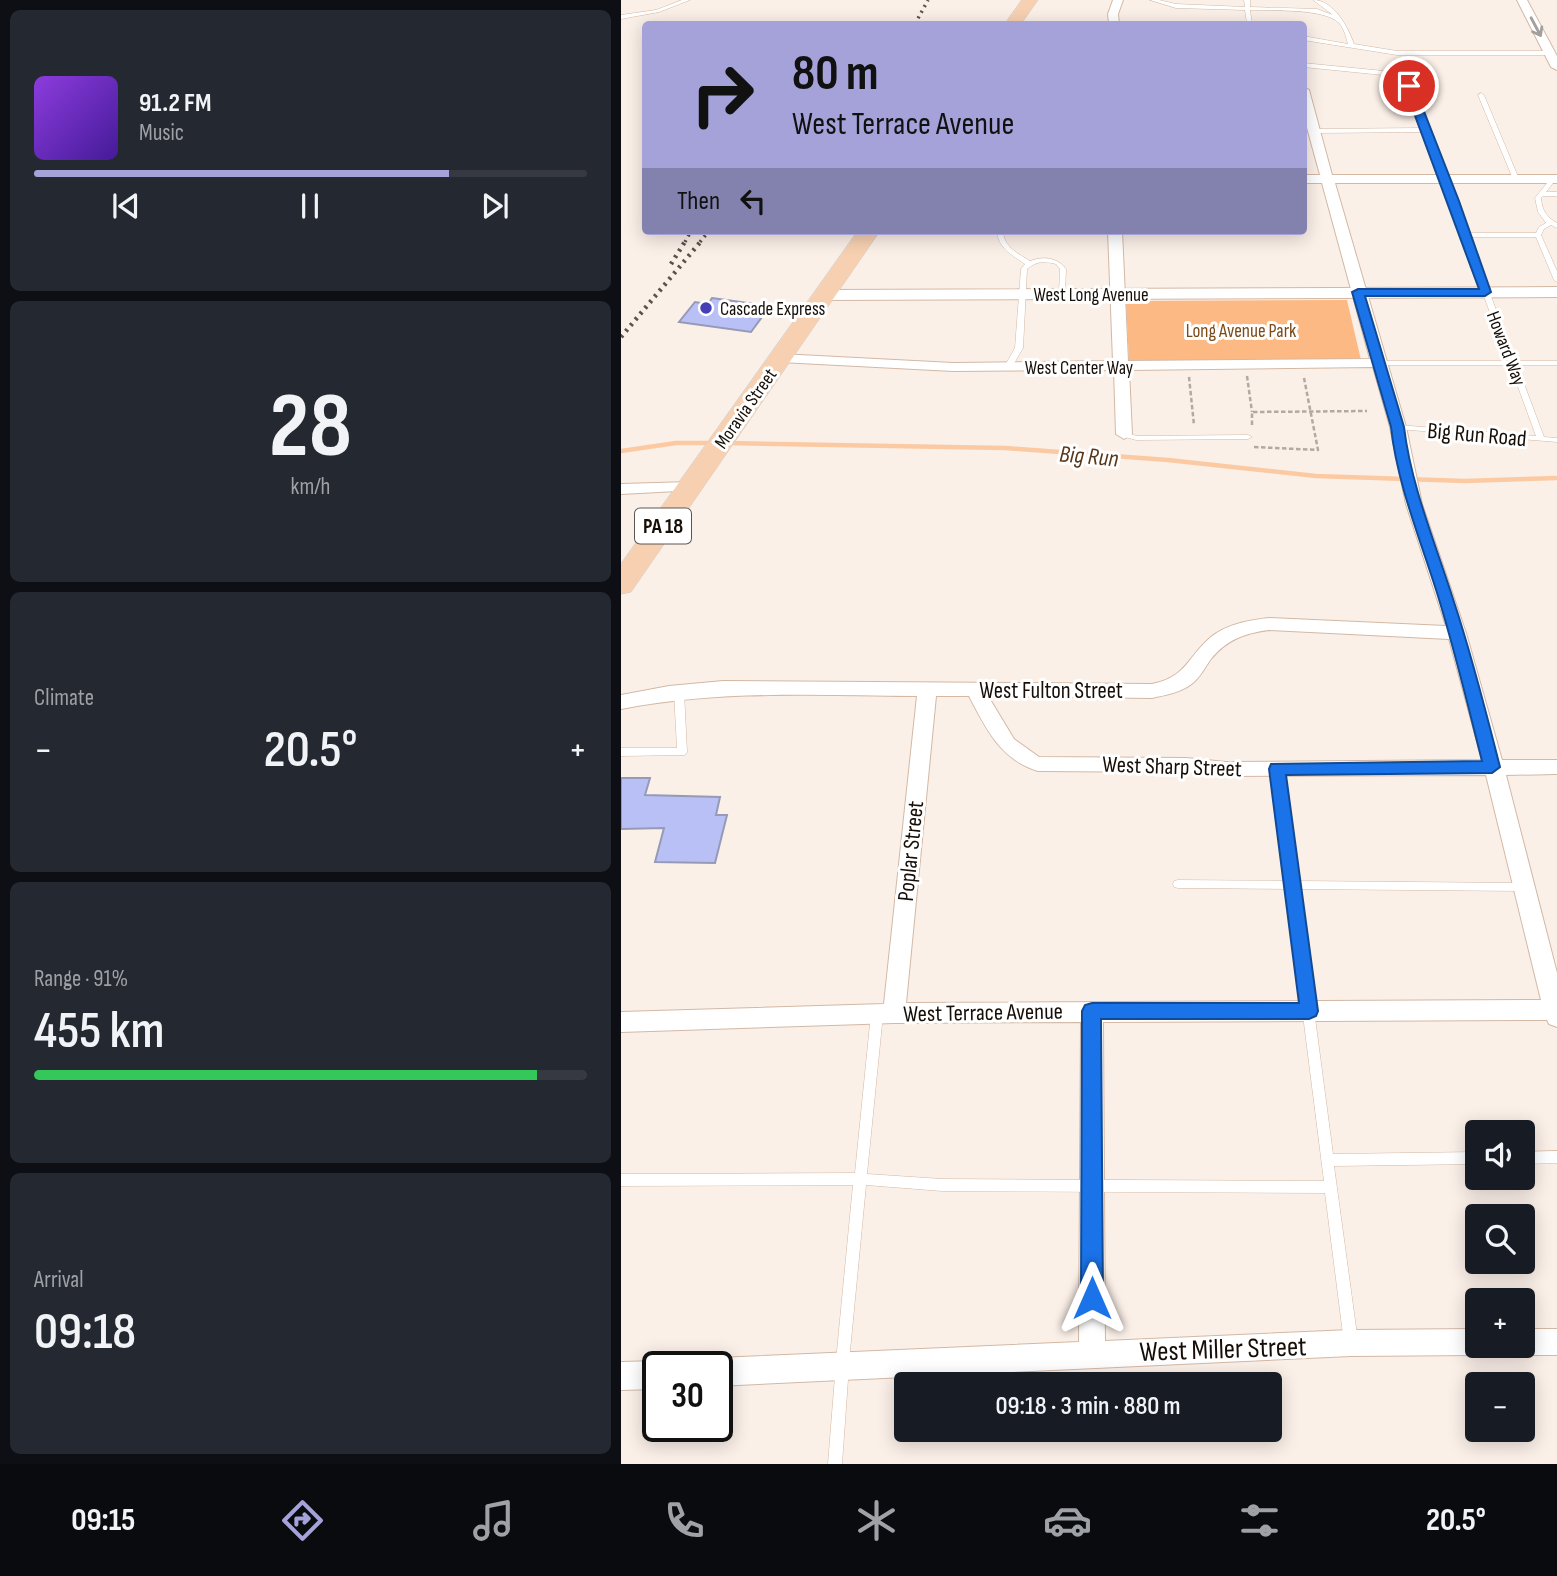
<!DOCTYPE html>
<html lang="en">
<head>
<meta charset="utf-8">
<style>
	body { margin:0; font-family:"Sofia Sans Condensed",sans-serif; background:#242831; color:#f1f3f6; height:100vh; display:flex; flex-direction:column; font-size:26px; white-space:nowrap }
	* { box-sizing:border-box; margin:0 }
	p { font-size:23px; color:#9ea1a6 }
	.icon { flex:none; width:38px; height:38px; fill:none; stroke:currentColor; stroke-width:2; stroke-linecap:round; stroke-linejoin:round }
	.map { position:relative; flex:1; overflow:hidden }
	.drawer { display:flex; flex-direction:column; gap:10px; padding:10px; background:#0d0f14; width:621px }
	.drawer>* { flex:none }
	.hud { position:absolute; left:21px; top:21px; width:665px; height:214px; border-radius:7px; box-shadow:0 4px 18px #0003; background:#a4a2d9; color:#111; overflow:hidden }
	.controls { position:absolute; left:844px; top:1120px; display:grid; gap:14px }
	.controls a { display:grid; place-items:center; width:70px; height:70px; border-radius:7px; background:#171b24; box-shadow:0 4px 18px #0003; font-size:35px }
	.speed { position:absolute; left:21px; top:1351px; display:flex; gap:14px; font-size:35px; font-weight:700; text-align:center }
	.speed>* { display:grid; place-content:center; width:91px; height:91px; border-radius:50%; background:#171b24; box-shadow:0 4px 18px #0003; line-height:1 }
	.speed .limit { border:4px solid #111; border-radius:10px; background:#fff; color:#111 }
	.pin { position:absolute; display:grid; place-items:center; width:60px; height:60px; color:#fff; margin:-30px; border:4px solid #fff; border-radius:50%; box-shadow:0 2px 7px #0007 }
	.me { position:absolute; width:77px; margin:-38px; rotate:0deg; stroke-linejoin:round; filter:drop-shadow(0 0 5px #0008) }
	.turn { display:flex; align-items:center; gap:24px; height:147px; padding:0 35px; font-size:32px }
	.turn .icon { width:91px; height:91px; stroke-width:2.5 }
	.turn b { display:block; font-size:49px; line-height:60px }
	.then { display:flex; align-items:center; height:66px; padding:0 35px; background:#0003; gap:14px; font-size:26px }
	.big { font-size:52px; font-weight:600; line-height:1.1 }
	.drawer .card { flex:1; display:flex; flex-direction:column; justify-content:center; gap:10px; min-width:0; padding:0 24px; border-radius:10px; background:#242831 }
	.drawer .dial { align-items:center; gap:0 }
	.dial b { font-size:91px; line-height:1 }
	.song { display:flex; align-items:center; gap:21px }
	.cover { width:84px; height:84px; border-radius:10px; background:linear-gradient(135deg,hsl(270 70% 55%),hsl(260 70% 35%)) }
	.played { height:7px; border-radius:4px; background:linear-gradient(90deg,#a4a2d9 75%,#363941 75%) }
	.keys { display:flex; justify-content:space-around; direction:ltr }
	.heat { display:flex; justify-content:space-between; align-items:center; font-size:38px; direction:ltr }
	.charge { height:10px; border-radius:5px; background:linear-gradient(90deg,#34c759 91%,#363941 0) }
	.trip { position:absolute; left:273px; top:1372px; width:388px; height:70px; border-radius:7px; background:#171b24; box-shadow:0 4px 18px #0003; font-weight:600; line-height:70px; text-align:center }
	.tabs { display:flex; height:112px; justify-content:space-around; align-items:center; background:#090b0e; color:#9ea1a6 }
	.tabs .icon { width:49px; height:49px }
	.tabs .on { color:#a4a2d9 }
	.tabs b { font-size:32px; color:#f1f3f6 }
	main { display:flex; flex:1; min-height:0 }
	.map>svg:first-child { display:block }
	.green { fill:#fcb983 }
	.lines { fill:none; stroke-linecap:round; stroke-linejoin:round }
	.stream { stroke:#fbcaa3; stroke-width:4.5 }
	.building { fill:#b9c0f6; stroke:#969ab6; stroke-width:2 }
	.service-casing { stroke:#d3b8a4; stroke-width:1 }
	.minor-casing { stroke:#d3b8a4; stroke-width:2 }
	.tertiary-casing { stroke:#d3b8a4; stroke-width:2 }
	.primary-casing { stroke:#d0cfcd; stroke-width:1 }
	.path { stroke:#b3a9a1; stroke-width:2.5; stroke-dasharray:4.5 2.5; stroke-linecap:butt }
	.service { fill:#fff; fill-rule:evenodd }
	.minor { fill:#fff; fill-rule:evenodd }
	.tertiary { fill:#fff; fill-rule:evenodd }
	.primary { fill:#f7d0b1; fill-rule:evenodd }
	.rail-far1 { stroke:#5b524b; stroke-width:3.5; stroke-dasharray:2 4.5; stroke-linecap:butt }
	.rail { stroke:#5b524b; stroke-width:4.5; stroke-dasharray:2.5 5; stroke-linecap:butt }
	.oneway { stroke:#a29f9c }
	.route { fill:#1a73e8; stroke:#114b97; stroke-width:2 }
	.poi-dot { fill:#4640b6; stroke:#fff; stroke-width:2.5 }
	.labels { text-anchor:middle; stroke-width:6; stroke-linejoin:round; paint-order:stroke }
	.far-street-label { font-size:19px; fill:#160e07; stroke:#fff }
	.far-poi-label { font-size:19px; fill:#160e07; stroke:#fff; text-anchor:start }
	.far-park-label { font-size:19px; fill:#7c4917; stroke:#fff }
	.shield { fill:#fff; stroke:#5c5651; stroke-width:2 }
	.shield-label { font-size:21px; font-weight:bold; fill:#160e07 }
	.street-label { font-size:23px; fill:#160e07; stroke:#fff }
	.water-label { font-size:24px; font-style:italic; fill:#58371b; stroke:#fff }
	.near-street-label { font-size:28px; fill:#160e07; stroke:#fff }
</style>
</head>
<body>
<main>
<section class="drawer">
<div class="card">
<div class="song"><i class="cover"></i><div><b>91.2 FM</b><p>Music</p></div></div>
<div class="played"></div>
<div class="keys"><svg class="icon" aria-label="previous" viewBox="0 0 24 24"><path d="M18 5L8 12l10 7zM5 5v14"/></svg><svg class="icon" aria-label="pause" viewBox="0 0 24 24"><path d="M8 5v14M16 5v14"/></svg><svg class="icon" aria-label="next" viewBox="0 0 24 24"><path d="M6 5l10 7-10 7zM19 5v14"/></svg></div>
</div>
<div class="card dial"><b>28</b><p>km/h</p></div>
<div class="card"><p>Climate</p>
<div class="heat"><a>−</a><b class="big">20.5°</b><a>+</a></div>
</div>
<div class="card"><p>Range · 91%</p><b class="big">455 km</b><div class="charge"></div></div>
<div class="card"><p>Arrival</p><b class="big">09:18</b></div>
</section>
<div class="map">
<svg width="936" height="1464" viewBox="0 0 936 1464">
	<rect width="100%" height="100%" fill="#fbf0e8"/>
	<polygon class="green" points="726,300 740,360 508,361 505,301"/>
	<g class="lines">
		<g class="stream">
			<polyline points="106,443 384,448 547,460 695,476 844,481 936,478"/>
			<polyline points="0,451 55,443 92,443"/>
		</g>
	</g>
	<g class="building">
		<polygon points="91,298 149,306 130,332 58,322 74,302 87,304"/>
		<polygon points="0,778 29,778 24,795 99,797 95,815 106,815 94,863 34,862 43,828 0,829"/>
	</g>
	<g class="lines">
		<defs>
			<g id="service">
				<polygon points="61,0 69,0 38,12 0,19 0,15 35,10"/>
				<path d="M529 0H538L555 4 624 7 623 0H629V7L696 9 712 15 692 0C713 0 727 27 733 44L776 51H929L932 53 929 55H776L682 40V36L727 44C725 37 723 28 718 23 703 8 651 11 629 10L631 24H626L624 10 555 8Z"/>
				<path d="M682 63 773 72 784 76 791 86 846 233H915L918 227 925 223 917 212 914 198 926 183 925 178 930 179 932 183 925 192H936V196H922L920 198C921 210 925 217 936 223V228L930 225 923 229 920 235 936 271V282L933 280 915 237H848L894 361H936V365H896L923 437 936 438V442L777 429 773 427 777 425 915 436 889 365H758L754 363 758 361H887L802 132 694 133 691 131 694 129 801 128C795 112 789 81 772 76L682 67Z"/>
				<polygon points="860,93 863,95 898,179 897,180 892,179 857,95"/>
				<path d="M376 231H382C383 247 396 253 409 261 422 256 436 257 445 269L444 294 441 296 438 294 439 269 435 264C424 261 415 261 406 269L402 348 391 367 387 369 383 367 394 348 400 269 404 264C391 255 377 248 376 231Z"/>
				<polygon points="500,432 503,432 516,436 627,435 631,437 627,439 515,440 500,436"/>
				<polygon points="58,689 63,692 66,752 64,755 0,756 0,748 56,748 53,692"/>
				<polygon points="656,765 659,766 661,769 676,881 901,883 905,884 906,887 905,890 901,891 677,889 712,1154 856,1152 856,1164 713,1166 737,1342 735,1347 730,1349 725,1347 723,1342 704,1193 321,1191 245,1185 229,1351 221,1464 207,1464 216,1351 232,1185 0,1186 0,1174 234,1173 250,1014 252,1011 256,1009 260,1011 262,1014 246,1174 321,1179 703,1181 666,889 557,888 553,887 552,884 553,881 557,880 665,881 651,769 653,766"/>
				<polygon points="936,1151 936,1163 901,1164 901,1152"/>
			</g>
			<g id="minor">
				<polygon points="492,0 502,0 497,14 498,24 488,24 487,14"/>
				<polygon points="896,0 906,0 936,56 936,70 930,67"/>
				<path d="M682 87 688 90 711 175H936V183H714L785 427 801 504 845 633 881 760H936V774L885 775 936 973V1027L928 1024 926 1020 482 1022 484 1341 730 1330 856 1329V1346H868L865 1351 856 1355 730 1356 96 1386V1367H85L86 1362 96 1358 458 1342 460 1022 273 1023 0 1032V1012L263 1004 296 696C195 695 99 690 0 709V695L48 686 102 681 531 684C566 677 566 657 590 637 606 624 628 620 648 618L825 626 785 504 769 427 752 367 508 370 511 434 503 439 495 434 493 370 332 371 159 362 152 358 159 354 332 363 492 361 487 231H501L507 361 749 359 701 183H682V175H699L682 113ZM648 630 828 639 861 760 605 762 565 758 418 757 393 739 367 696 531 698C545 695 562 692 573 682 580 676 584 667 590 659 605 640 624 633 648 630ZM315 696H348C365 729 380 760 417 771L565 772 605 776 865 775 920 1000 285 1003Z"/>
				<polygon points="69,482 75,484 77,487 75,490 0,494 0,484"/>
				<polygon points="901,1329 936,1329 936,1355 901,1355 892,1351 889,1346 901,1346"/>
				<polygon points="37,1361 47,1367 37,1367 37,1389 0,1390 0,1362"/>
			</g>
			<polygon id="tertiary" points="936,287 936,297 203,300 194,295 203,290"/>
			<g id="primary">
				<polygon points="401,0 417,0 400,24 384,24"/>
				<polygon points="237,231 259,231 10,592 0,594 0,564"/>
			</g>
		</defs>
		<use href="#service" class="service-casing"/>
		<use href="#minor" class="minor-casing"/>
		<use href="#tertiary" class="tertiary-casing"/>
		<use href="#primary" class="primary-casing"/>
		<g class="path">
			<polyline points="626,376 631,412"/>
			<polyline points="568,377 573,425"/>
			<polyline points="631,425 631,412 746,411"/>
			<polyline points="633,447 697,450 683,378"/>
		</g>
		<use href="#service" class="service"/>
		<use href="#minor" class="minor"/>
		<use href="#tertiary" class="tertiary"/>
		<use href="#primary" class="primary"/>
		<g class="rail-far1">
			<polyline points="294,24 307,0"/>
			<polyline points="64,242 70,231"/>
			<polyline points="79,242 88,231"/>
		</g>
		<g class="rail">
			<polyline points="50,264 65,240"/>
			<polyline points="0,337 81,240"/>
		</g>
	</g>
	<defs><path id="oneway-shaft" d="M-6 0H5M1.5-3L5.5 0L1.5 3" fill="none" stroke-width="1.6" stroke-linecap="round" stroke-linejoin="round" transform="scale(1.75)"/></defs>
	<use class="oneway" href="#oneway-shaft" transform="translate(915 27) rotate(62)"/>
	<path class="route" d="M788 83 793 86 838 201 870 292 864 296H744L783 427C790 486 815 545 833 602 851 656 865 712 879 767L871 773 665 775 697 1011 695 1016 688 1019H480L482 1298 478 1305 471 1308 463 1305 460 1298 461 1011 464 1005 471 1003H678L648 769 650 764 861 761C847 706 834 651 817 596 800 541 776 484 770 427L731 292 737 289H858L783 86Z"/>
	<circle class="poi-dot" cx="85" cy="308" r="7"/>
	<g class="labels">
		<g class="far-street-label">
			<text x="470" y="301">West Long Avenue</text>
			<text transform="translate(886 348) rotate(69)" y="7">Howard Way</text>
			<text x="458" y="374">West Center Way</text>
			<text transform="translate(124 408) rotate(-55)" y="7">Moravia Street</text>
		</g>
		<g class="far-poi-label">
			<text x="99" y="315">Cascade Express</text>
		</g>
		<g class="far-park-label">
			<text x="620" y="337">Long Avenue Park</text>
		</g>
		<rect class="shield" x="14" y="508.5" width="56" height="35" rx="5"/>
		<g class="shield-label">
			<text x="42" y="533">PA 18</text>
		</g>
		<g class="street-label">
			<text transform="translate(856 434) rotate(5)" y="8">Big Run Road</text>
			<text x="430" y="698">West Fulton Street</text>
			<text transform="translate(551 766) rotate(2)" y="8">West Sharp Street</text>
			<text transform="translate(289 851) rotate(-84)" y="8">Poplar Street</text>
			<text transform="translate(362 1012) rotate(-1)" y="8">West Terrace Avenue</text>
		</g>
		<g class="water-label">
			<text transform="translate(468 456) rotate(5)" y="8">Big Run</text>
		</g>
		<g class="near-street-label">
			<text transform="translate(602 1348) rotate(-2)" y="10">West Miller Street</text>
		</g>
	</g>
</svg>
<div class="controls">
<a><svg class="icon" aria-label="sound" viewBox="0 0 24 24"><path d="M4 9h4l5-4v14l-5-4H4zM17 9q2 3 0 6"/></svg></a>
<a><svg class="icon" aria-label="search" viewBox="0 0 24 24"><circle cx="10" cy="10" r="6"/><path d="M15 15l6 6"/></svg></a>
<a>+</a>
<a>−</a>
</div>
<div class="speed"><div class="limit">30</div></div>
<div class="pin" style="left:788px;top:86px;background:#d93025"><svg class="icon" aria-label="arrive" viewBox="0 0 24 24"><path d="M6 21V4h12l-3 4 3 4H6"/></svg></div>
<svg class="me" style="left:471px;top:1298px" viewBox="-20 -20 40 40"><path d="M0-17L14 15 0 8-14 15z" fill="#1a73e8" stroke="#fff" stroke-width="4"/></svg>
<div class="trip">09:18 · 3 min · 880 m</div>
<div class="hud">
<div class="turn"><svg class="icon" aria-label="right" viewBox="0 0 24 24"><path d="M7 20v-9h11M14 6l5 5-5 5"/></svg><div><b>80 m</b>West Terrace Avenue</div></div>
<div class="then">Then<svg class="icon" aria-label="left" viewBox="0 0 24 24"><path d="M17 20v-9H6M10 6l-5 5 5 5"/></svg></div>
</div>
</div>
</main>
<nav class="tabs">
<b>09:15</b>
<svg class="icon on" aria-label="directions" viewBox="0 0 24 24"><path d="M12 3l9 9-9 9-9-9zM9 14v-3h6M13 9l2 2-2 2"/></svg>
<svg class="icon" aria-label="music" viewBox="0 0 24 24"><path d="M9 18V5l10-2v13"/><circle cx="6" cy="18" r="3"/><circle cx="16" cy="16" r="3"/></svg>
<svg class="icon" aria-label="phone" viewBox="0 0 24 24"><path d="M5 4h4l2 5-3 2q2 4 5 5l2-3 5 2v4C11 20 4 13 5 4z"/></svg>
<svg class="icon" aria-label="climate" viewBox="0 0 24 24"><path d="M12 3v18M4 7l16 10M4 17L20 7"/></svg>
<svg class="icon" aria-label="car" viewBox="0 0 24 24"><path d="M5 17H2v-5l4-1 3-4h7l3 4 3 1v5h-3M9 17h6M6 11h13"/><circle cx="7" cy="17" r="2"/><circle cx="17" cy="17" r="2"/></svg>
<svg class="icon" aria-label="filters" viewBox="0 0 24 24"><path d="M4 7h16M4 17h16"/><circle cx="9" cy="7" r="2"/><circle cx="15" cy="17" r="2"/></svg>
<b>20.5°</b>
</nav>
</body>
</html>
